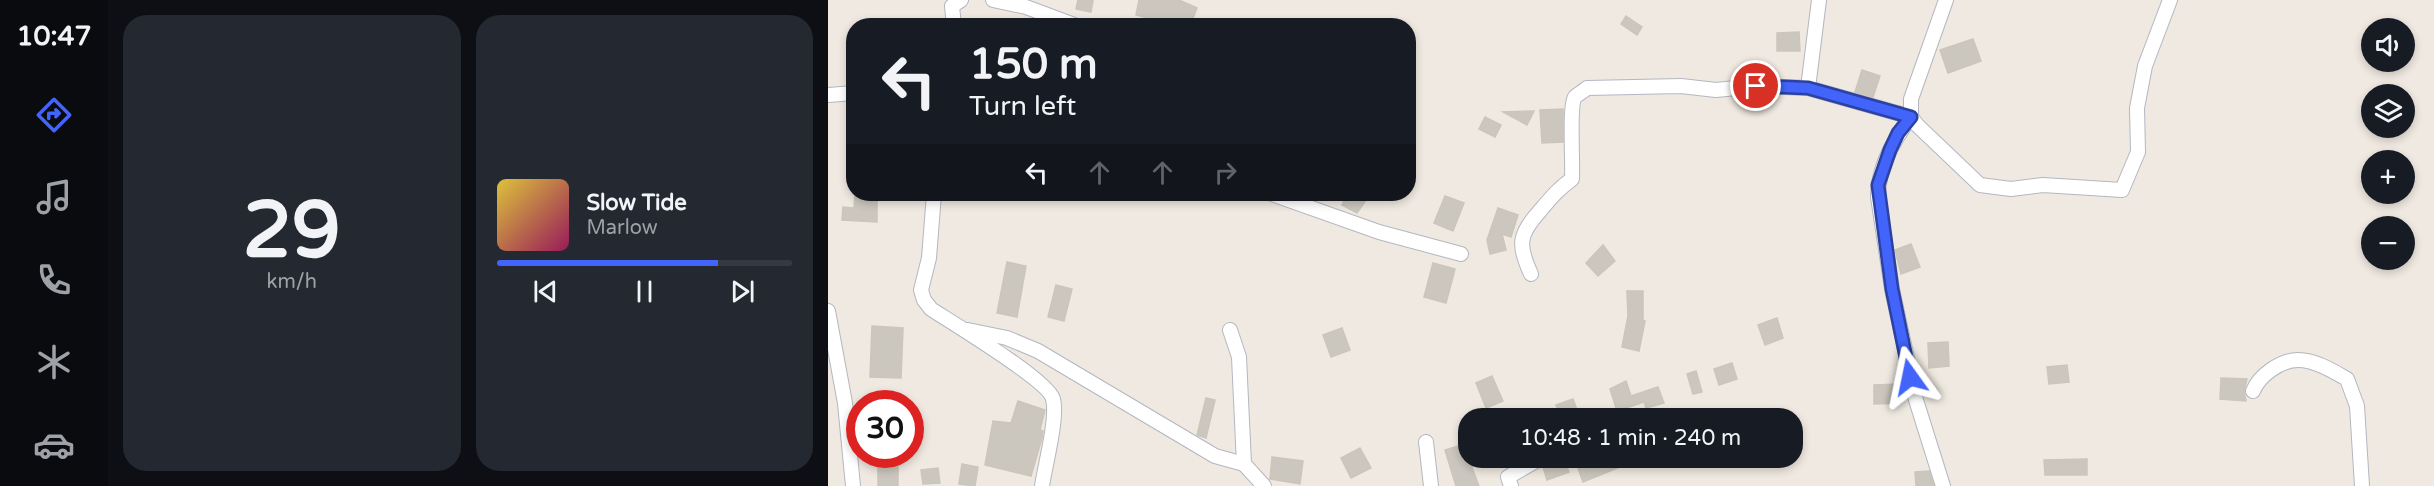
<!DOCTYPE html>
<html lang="en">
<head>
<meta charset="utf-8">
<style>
	body { margin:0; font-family:"Varela Round",sans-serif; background:#242831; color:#f1f3f6; height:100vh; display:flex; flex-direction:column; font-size:22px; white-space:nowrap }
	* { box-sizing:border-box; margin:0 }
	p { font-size:20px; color:#9ea1a6 }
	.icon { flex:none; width:33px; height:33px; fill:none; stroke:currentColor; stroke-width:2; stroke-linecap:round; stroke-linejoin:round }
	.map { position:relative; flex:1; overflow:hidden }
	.sheet { display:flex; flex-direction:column; gap:15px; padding:15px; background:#0d0f14; width:720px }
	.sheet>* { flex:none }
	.top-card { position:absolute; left:18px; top:18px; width:570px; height:183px; border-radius:24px; box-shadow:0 3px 9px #0003; background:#171b24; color:#f1f3f6; overflow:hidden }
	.fabs { position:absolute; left:1533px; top:18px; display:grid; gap:12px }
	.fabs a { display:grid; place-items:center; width:54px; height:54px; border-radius:50%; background:#171b24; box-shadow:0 3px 9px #0003; font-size:30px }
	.speed { position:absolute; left:18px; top:390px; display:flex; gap:12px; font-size:30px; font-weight:700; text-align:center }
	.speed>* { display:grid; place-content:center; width:78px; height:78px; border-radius:50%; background:#171b24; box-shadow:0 3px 9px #0003; line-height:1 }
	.speed .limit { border:9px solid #d22; background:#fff; color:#111 }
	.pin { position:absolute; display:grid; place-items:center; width:51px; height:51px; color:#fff; margin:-26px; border:3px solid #fff; border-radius:50%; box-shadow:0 2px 6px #0007 }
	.me { position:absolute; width:66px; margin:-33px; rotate:348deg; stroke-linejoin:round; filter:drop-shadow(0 0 4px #0008) }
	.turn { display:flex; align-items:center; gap:21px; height:126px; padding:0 24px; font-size:27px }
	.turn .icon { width:78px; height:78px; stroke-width:2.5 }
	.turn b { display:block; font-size:42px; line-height:51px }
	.lanes { display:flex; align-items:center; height:57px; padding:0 24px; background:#0003; justify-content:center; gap:30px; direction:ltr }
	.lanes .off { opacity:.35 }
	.sheet .widget { flex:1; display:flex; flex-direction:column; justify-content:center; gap:9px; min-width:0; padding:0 21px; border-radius:24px; background:#242831 }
	.sheet .dial { align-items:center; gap:0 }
	.dial b { font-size:78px; line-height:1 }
	.song { display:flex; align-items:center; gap:18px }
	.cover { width:72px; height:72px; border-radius:9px; background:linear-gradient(135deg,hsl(50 70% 55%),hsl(330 70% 35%)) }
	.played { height:6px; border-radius:3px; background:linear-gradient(90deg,#4264fb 75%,#363941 75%) }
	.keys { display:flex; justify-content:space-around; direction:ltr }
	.sheet .tiles { flex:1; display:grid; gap:15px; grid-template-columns:repeat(2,1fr) }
	.trip { position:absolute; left:630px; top:408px; width:345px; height:60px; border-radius:24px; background:#171b24; box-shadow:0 3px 9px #0003; font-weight:600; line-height:60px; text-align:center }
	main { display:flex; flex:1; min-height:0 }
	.dock { display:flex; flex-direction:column; width:108px; justify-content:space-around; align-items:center; background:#090b0e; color:#9ea1a6 }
	.dock .icon { width:42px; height:42px }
	.dock .active { color:#4264fb }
	.dock b { font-size:27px; color:#f1f3f6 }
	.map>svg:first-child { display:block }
	.building { fill:#cbc7bf; stroke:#cbc5ba; stroke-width:1.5 }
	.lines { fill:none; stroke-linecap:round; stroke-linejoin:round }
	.minor-casing { stroke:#b4b7c1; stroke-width:16 }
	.minor { stroke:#fff; stroke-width:14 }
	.route-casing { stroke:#2b41a3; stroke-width:15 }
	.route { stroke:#4264fb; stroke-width:10 }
</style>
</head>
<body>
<main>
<nav class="dock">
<b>10:47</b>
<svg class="icon active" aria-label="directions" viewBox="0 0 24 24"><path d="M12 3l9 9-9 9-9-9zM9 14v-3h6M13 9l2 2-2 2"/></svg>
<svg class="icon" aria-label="music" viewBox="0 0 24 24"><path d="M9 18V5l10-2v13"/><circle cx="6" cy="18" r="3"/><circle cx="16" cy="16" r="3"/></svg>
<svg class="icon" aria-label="phone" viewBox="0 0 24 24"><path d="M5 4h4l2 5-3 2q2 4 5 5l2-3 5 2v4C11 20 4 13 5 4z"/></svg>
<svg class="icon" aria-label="climate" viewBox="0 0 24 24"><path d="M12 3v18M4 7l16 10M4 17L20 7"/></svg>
<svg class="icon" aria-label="car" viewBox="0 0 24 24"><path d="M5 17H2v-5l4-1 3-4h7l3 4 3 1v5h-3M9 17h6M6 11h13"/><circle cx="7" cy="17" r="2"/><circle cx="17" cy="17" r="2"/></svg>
</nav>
<section class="sheet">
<div class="tiles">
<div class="widget dial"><b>29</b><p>km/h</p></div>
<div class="widget">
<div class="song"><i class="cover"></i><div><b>Slow Tide</b><p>Marlow</p></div></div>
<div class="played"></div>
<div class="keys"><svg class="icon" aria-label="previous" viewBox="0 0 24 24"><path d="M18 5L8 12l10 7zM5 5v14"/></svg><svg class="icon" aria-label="pause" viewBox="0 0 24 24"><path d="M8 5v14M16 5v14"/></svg><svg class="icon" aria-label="next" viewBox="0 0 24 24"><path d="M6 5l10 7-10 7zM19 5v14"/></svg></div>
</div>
</div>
</section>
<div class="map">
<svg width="1606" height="486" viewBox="0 0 1606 486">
	<rect width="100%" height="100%" fill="#efe9e1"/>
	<g class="building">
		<polygon points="250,0 265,0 263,12 248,9"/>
		<polygon points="311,0 351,0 369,8 362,26 349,26 308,15"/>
		<polygon points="798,16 814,27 809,35 793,24"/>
		<polygon points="971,32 972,51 949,51 949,33"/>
		<polygon points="1145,39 1153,61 1120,73 1112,50"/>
		<polygon points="1034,70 1052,76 1045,97 1027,92"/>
		<polygon points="735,109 735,142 714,143 712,110"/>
		<polygon points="706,111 699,125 675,112"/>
		<polygon points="657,117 673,125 667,137 651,129"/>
		<polygon points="27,194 49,194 49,222 14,220 15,207 26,208"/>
		<polygon points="500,194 542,194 529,213 514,205 516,201"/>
		<polygon points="617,196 636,203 625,231 606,223"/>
		<polygon points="670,208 690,215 683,237 674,234 678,250 662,254 659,240"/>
		<polygon points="1083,244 1092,267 1073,274 1067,250"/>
		<polygon points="775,245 787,261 770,276 758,263"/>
		<polygon points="179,262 198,266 189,317 169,313"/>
		<polygon points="605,263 627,269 618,303 596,297"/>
		<polygon points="228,285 244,289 236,321 220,317"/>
		<polygon points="799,291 815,291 815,320 817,321 811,351 794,347 800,316"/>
		<polygon points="949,318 955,338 937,345 930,325"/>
		<polygon points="44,326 75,328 73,378 42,377"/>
		<polygon points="514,328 522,350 503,357 495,335"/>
		<polygon points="1120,342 1121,366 1101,368 1100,343"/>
		<polygon points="904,363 909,379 891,385 886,369"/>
		<polygon points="1239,365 1241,382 1221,384 1219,367"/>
		<polygon points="868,371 874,392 865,394 859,374"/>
		<polygon points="664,376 675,401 658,408 648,383"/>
		<polygon points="1393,378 1419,379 1416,391 1418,401 1392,399"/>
		<polygon points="798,381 803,396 830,387 836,403 818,408 816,402 789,411 782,389"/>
		<polygon points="1072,384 1073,403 1046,404 1046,385"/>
		<polygon points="378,398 387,400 378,438 369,435"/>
		<polygon points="745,399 752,418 733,418 728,405"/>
		<polygon points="190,401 217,410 212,430 215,431 214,438 203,476 157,465 165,421 183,423"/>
		<polygon points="634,445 635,447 640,445 640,458 661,458 643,465 651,486 628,486 617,450"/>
		<polygon points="532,448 543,468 523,478 513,458"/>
		<polygon points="444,457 475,461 472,484 442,479"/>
		<polygon points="730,458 735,458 741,472 719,480 715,467 721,461"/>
		<polygon points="773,458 791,458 794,466 755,482 749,465"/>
		<polygon points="1259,459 1259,475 1217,475 1216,460"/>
		<polygon points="134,464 150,467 147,486 131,484"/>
		<polygon points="50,466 70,467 70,486 50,486"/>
		<polygon points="110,468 112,483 95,484 93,470"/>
		<polygon points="1101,471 1106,486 1088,486 1087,472"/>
	</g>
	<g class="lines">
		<defs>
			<g id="minor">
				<polyline points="165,0 198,7 249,26"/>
				<polyline points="1118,0 1083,99 1083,117 1089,125 1152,185 1183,189 1215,185 1294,190 1310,152 1309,108 1317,66 1342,0"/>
				<polyline points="126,26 124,6 133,0"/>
				<polyline points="980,88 991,0"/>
				<polyline points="0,95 26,93"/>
				<path d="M106 194 101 258 93 290 96 300 103 309C123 322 221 381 225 399 230 418 217 465 214 486"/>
				<polyline points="444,194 551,232 633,254"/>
				<path d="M703 274C690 246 690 235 711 212 722 199 730 189 744 179 745 164 741 105 747 97 750 94 756 91 759 88L853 86 888 90 928 86 980 88 1083 117C1066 139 1050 168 1050 197L1064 289 1088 400 1115 486"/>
				<polyline points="0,311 17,403 25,486"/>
				<polyline points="140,330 179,338 210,351 387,456 416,464"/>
				<polyline points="402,330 411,357 416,464 436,486"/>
				<path d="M1425 391C1431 376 1452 360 1470 360 1487 360 1505 371 1519 379L1529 406 1534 486"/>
				<polyline points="598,442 603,486"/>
				<polyline points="683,486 680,477 713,458"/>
			</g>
		</defs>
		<use href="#minor" class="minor-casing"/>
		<use href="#minor" class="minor"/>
	</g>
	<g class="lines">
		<defs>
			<polyline id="route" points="928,86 980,88 1083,117 1070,133 1062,150 1050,185 1064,289 1082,377"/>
		</defs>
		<use href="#route" class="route-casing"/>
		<use href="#route" class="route"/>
	</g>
</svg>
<div class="fabs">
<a><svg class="icon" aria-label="sound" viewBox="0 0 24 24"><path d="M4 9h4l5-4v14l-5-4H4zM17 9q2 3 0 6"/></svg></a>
<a><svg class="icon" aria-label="layers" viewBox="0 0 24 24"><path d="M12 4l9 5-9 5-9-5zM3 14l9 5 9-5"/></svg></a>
<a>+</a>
<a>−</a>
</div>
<div class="speed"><div class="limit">30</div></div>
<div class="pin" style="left:928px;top:86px;background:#d93025"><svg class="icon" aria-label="arrive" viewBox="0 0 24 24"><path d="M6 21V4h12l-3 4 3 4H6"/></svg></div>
<svg class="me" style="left:1082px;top:377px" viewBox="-20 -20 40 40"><path d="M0-17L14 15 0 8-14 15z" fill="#4264fb" stroke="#fff" stroke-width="4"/></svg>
<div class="trip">10:48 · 1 min · 240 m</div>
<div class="top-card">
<div class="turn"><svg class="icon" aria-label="left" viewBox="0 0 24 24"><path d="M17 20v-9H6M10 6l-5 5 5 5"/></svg><div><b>150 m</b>Turn left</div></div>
<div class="lanes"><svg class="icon" aria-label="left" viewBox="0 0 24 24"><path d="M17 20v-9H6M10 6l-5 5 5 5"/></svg><svg class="icon off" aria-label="ahead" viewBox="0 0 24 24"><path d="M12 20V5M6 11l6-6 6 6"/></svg><svg class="icon off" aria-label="ahead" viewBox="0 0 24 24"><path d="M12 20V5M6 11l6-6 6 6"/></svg><svg class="icon off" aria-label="right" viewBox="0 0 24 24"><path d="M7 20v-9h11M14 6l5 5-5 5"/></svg></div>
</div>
</div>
</main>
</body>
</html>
